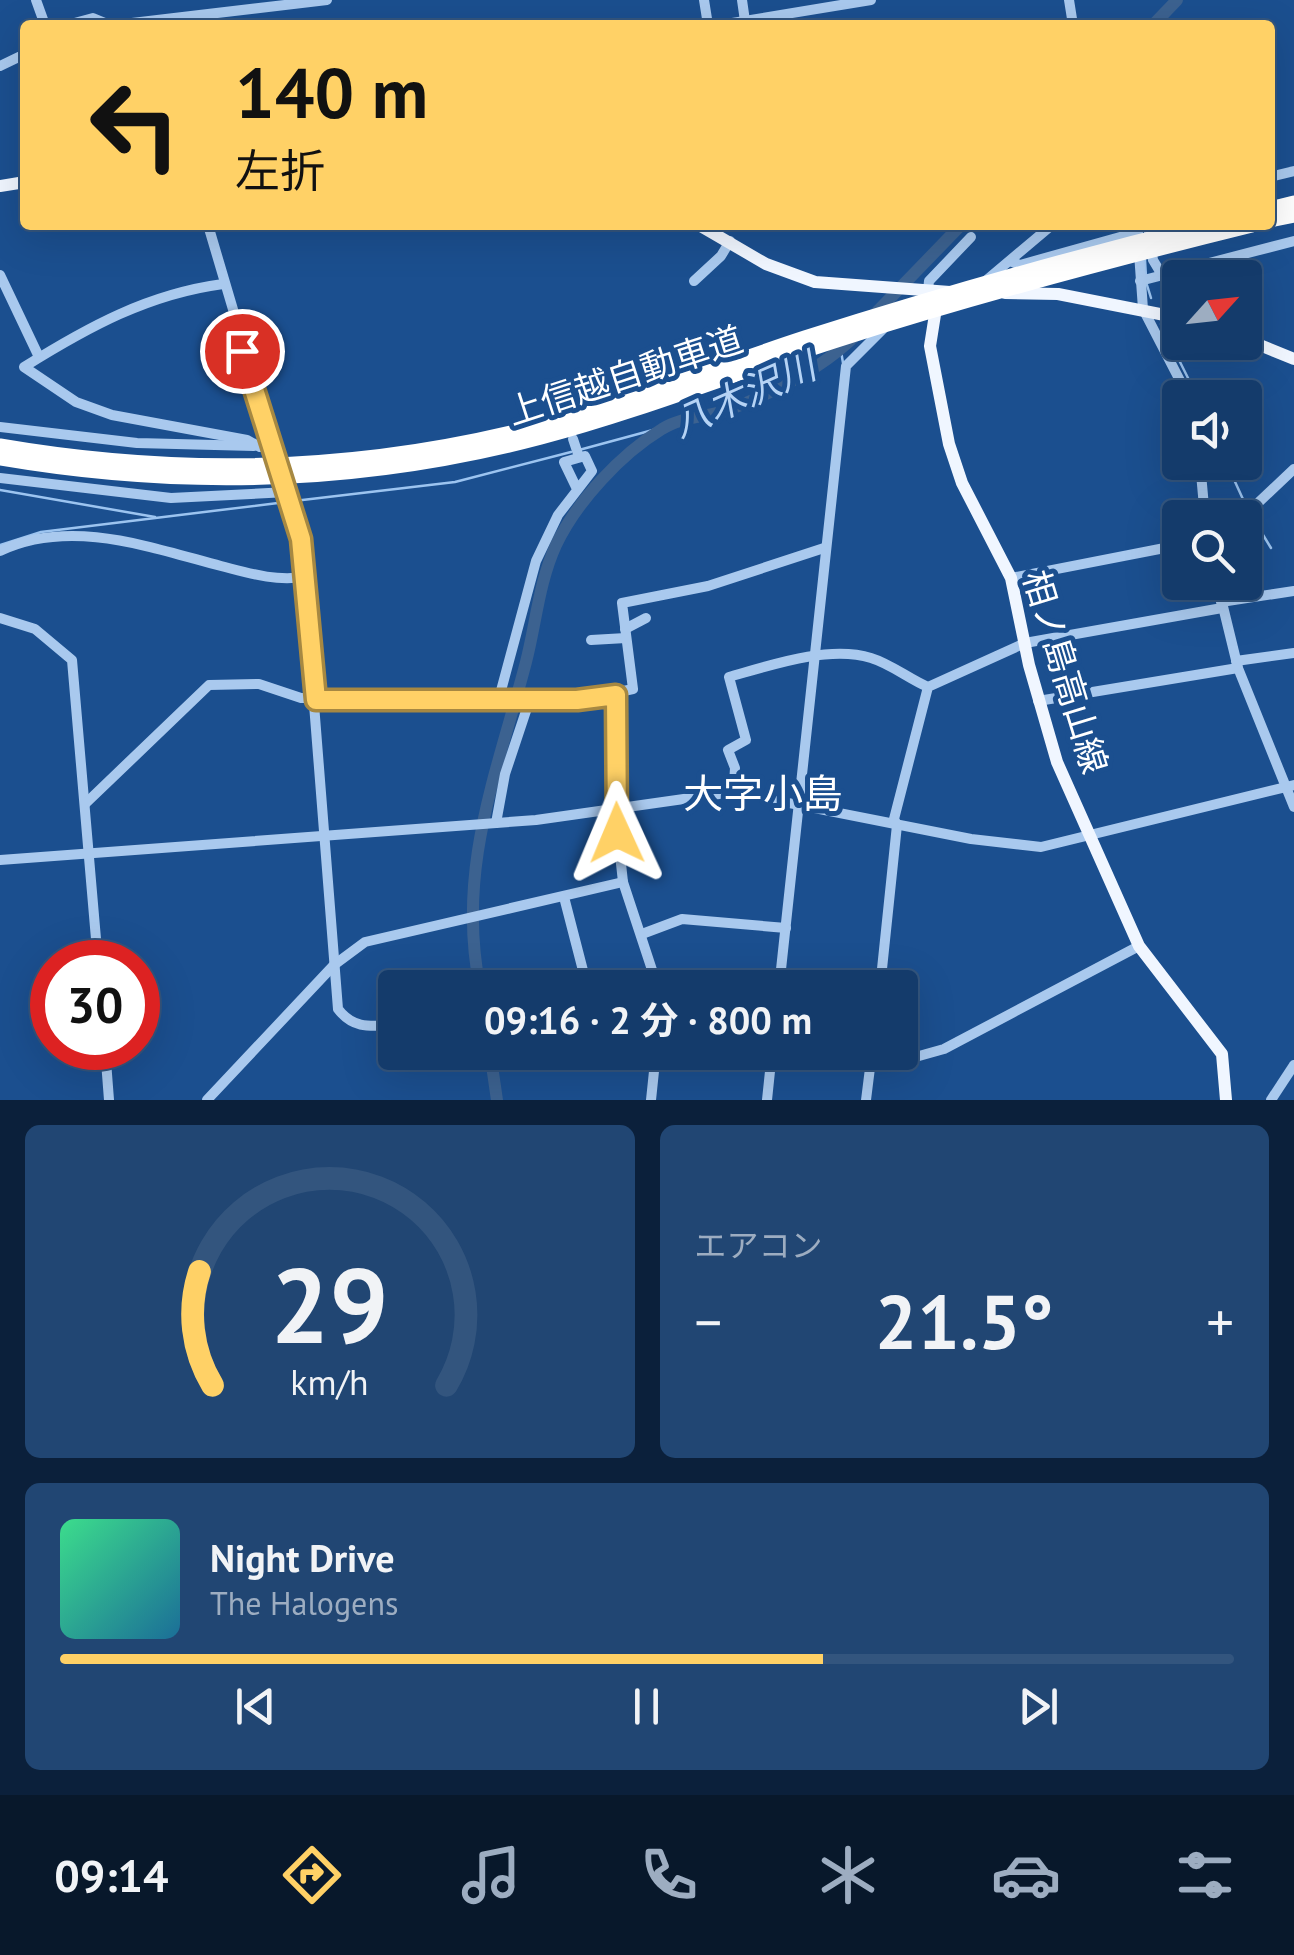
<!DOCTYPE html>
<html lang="ja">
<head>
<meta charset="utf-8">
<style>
	body { margin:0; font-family:"PT Sans","Noto Sans JP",sans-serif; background:#214673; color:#f1f3f6; height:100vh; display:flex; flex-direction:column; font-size:38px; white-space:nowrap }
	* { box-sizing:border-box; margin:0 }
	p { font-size:32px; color:#9dadc1 }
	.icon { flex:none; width:55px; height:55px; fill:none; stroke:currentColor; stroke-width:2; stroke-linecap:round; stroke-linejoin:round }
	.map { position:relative; height:1100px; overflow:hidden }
	.details { display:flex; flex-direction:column; gap:25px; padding:25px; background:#0b203b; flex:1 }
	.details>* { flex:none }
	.banner { position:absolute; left:20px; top:20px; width:1255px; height:210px; border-radius:10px; box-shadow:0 10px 40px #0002,0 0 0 2px #33557e; background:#ffd166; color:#111; overflow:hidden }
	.needle { width:65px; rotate:63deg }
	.fabs { position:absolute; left:1162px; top:260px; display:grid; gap:20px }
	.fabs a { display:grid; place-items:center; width:100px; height:100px; border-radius:10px; background:#143b6b; box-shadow:0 10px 40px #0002,0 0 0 2px #33557e; font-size:50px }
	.speed { position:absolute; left:30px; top:940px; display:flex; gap:20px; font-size:50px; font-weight:700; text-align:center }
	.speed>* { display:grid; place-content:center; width:130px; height:130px; border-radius:50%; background:#143b6b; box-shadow:0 10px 40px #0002,0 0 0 2px #33557e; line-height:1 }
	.speed .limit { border:15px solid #d22; background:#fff; color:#111 }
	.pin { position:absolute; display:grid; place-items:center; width:85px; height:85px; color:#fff; margin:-42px; border:5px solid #fff; border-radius:50%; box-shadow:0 2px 10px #0007 }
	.me { position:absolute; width:110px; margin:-55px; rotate:359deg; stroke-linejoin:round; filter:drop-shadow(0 0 8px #0008) }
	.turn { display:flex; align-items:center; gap:35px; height:210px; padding:0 50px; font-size:45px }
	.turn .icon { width:130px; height:130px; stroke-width:2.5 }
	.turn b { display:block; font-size:70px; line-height:85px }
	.big { font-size:75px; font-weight:700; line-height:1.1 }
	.details .card { flex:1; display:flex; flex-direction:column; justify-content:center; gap:15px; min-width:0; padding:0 35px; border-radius:15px; background:#214673 }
	.details .dial { align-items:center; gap:0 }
	.dial svg { height:260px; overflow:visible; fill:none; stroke:#33557e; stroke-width:7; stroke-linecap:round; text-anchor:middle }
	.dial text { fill:#f1f3f6; stroke:none }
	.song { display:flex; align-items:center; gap:30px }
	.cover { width:120px; height:120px; border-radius:15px; background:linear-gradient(135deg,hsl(150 70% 55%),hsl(200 70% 35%)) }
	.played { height:10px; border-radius:5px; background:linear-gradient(90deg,#ffd166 65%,#33557e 65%) }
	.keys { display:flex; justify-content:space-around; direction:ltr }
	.heat { display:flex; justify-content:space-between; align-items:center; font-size:55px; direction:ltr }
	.details .tiles { flex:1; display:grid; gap:25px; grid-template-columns:1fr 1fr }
	.card:last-child { grid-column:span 2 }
	.trip { position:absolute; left:378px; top:970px; width:540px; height:100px; border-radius:10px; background:#143b6b; box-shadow:0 10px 40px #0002,0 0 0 2px #33557e; font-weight:700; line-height:100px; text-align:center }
	.menu { display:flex; height:160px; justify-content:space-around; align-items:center; background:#08182b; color:#9dadc1 }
	.menu .icon { width:70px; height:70px }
	.menu .on { color:#ffd166 }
	.menu b { font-size:45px; color:#f1f3f6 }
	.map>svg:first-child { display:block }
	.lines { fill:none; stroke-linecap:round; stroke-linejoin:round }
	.stream { stroke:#9cc4f0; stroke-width:2.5 }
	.river { stroke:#3c6290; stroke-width:12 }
	.minor { stroke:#a9c9ee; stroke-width:10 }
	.major { stroke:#f0f6ff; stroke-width:12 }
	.highway { stroke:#fff; stroke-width:15 }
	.route-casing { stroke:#a68842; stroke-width:25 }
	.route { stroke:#ffd166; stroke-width:18 }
	.labels { text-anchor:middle; stroke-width:10; stroke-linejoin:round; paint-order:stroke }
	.street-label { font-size:35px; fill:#fff; stroke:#1b4f8f }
	.water-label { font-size:38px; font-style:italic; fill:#b5d3f5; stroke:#1b4f8f }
	.quarter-label { font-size:40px; fill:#fff; stroke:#1b4f8f }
</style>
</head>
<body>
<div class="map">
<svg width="1294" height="1100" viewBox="0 0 1294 1100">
	<rect width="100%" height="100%" fill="#1b4f8f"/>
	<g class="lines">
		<g class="stream">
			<polyline points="1145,260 1146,277"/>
			<polyline points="1147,285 1151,298"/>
			<polyline points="1161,324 1198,398"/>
			<polyline points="841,351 843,363"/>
			<polyline points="579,450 664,427"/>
			<polyline points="1226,462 1247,508"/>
			<polyline points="0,490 155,517"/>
			<polyline points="294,501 455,482 571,452"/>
			<polyline points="1251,515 1271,548"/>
			<polyline points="0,545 41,532 286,502"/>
		</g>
		<g class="river">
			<polyline points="1153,25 1177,0"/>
			<polyline points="870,319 961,225"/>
			<path d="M480 988C456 870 497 773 526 662 536 623 539 582 556 545 577 501 621 454 662 429 680 417 707 417 728 410 773 393 823 368 857 334"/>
			<polyline points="490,1052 497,1100"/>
		</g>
		<g class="minor">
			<polyline points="36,0 45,25"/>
			<polyline points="704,0 708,25"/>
			<polyline points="742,0 745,21"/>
			<polyline points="1069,0 1073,25"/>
			<polyline points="67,25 93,18 110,25"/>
			<polyline points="115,25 327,0"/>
			<polyline points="720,25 871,0"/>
			<polyline points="0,66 25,54"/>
			<polyline points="1270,177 1294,171"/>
			<path d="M208 225 301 539 338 1009C354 1030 372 1026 395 1025"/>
			<polyline points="1137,225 1143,309 1189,398"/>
			<polyline points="1148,225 1153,260 1162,275"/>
			<polyline points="1010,261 1020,265 1138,232"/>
			<polyline points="0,275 39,357"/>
			<polyline points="694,281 721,256 730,241"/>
			<polyline points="1140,281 1294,241"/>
			<polyline points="983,283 1052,225"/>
			<path d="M223 284C148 294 88 327 24 367L76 402 112 415 247 440 260 447"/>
			<polyline points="928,290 929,281 971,237"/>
			<polyline points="0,427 137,443 254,446"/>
			<polyline points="573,439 579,457"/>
			<polyline points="1200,462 1205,518"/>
			<polyline points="0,478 171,498 288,492"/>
			<polyline points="1242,518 1294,469"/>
			<path d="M0 551C70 518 149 547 221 566 252 574 273 581 305 577"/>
			<polyline points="1011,578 1180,545"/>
			<polyline points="1217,582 1238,668 1294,807"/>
			<polyline points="1221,602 1294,591"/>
			<polyline points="0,618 35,629 72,660 98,962"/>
			<polyline points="625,629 646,618"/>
			<polyline points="591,640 626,638"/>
			<polyline points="1236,661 1294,653"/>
			<polyline points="616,695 615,809 623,882 658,988"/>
			<polyline points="499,698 536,561 558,515 592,471 585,456 564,462 577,489"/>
			<polyline points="316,700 577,701 633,689 622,603 708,586 824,548"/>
			<polyline points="1038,701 1238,668"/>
			<path d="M722 792 734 784 735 768 728 750 746 740 729 677C771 665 829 645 871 658 891 664 909 679 928 687"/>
			<polyline points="85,804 209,685 259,684 301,698 316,698"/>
			<polyline points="496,823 505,774 530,699"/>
			<polyline points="0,860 536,820 733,792 971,839 1041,847 1294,785"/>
			<polyline points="564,897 587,986 594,988"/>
			<polyline points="642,934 682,919 786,928"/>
			<polyline points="779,988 846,366 884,328"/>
			<polyline points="880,988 897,825 894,819 928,687 1025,643 1222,608"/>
			<polyline points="105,1048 109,1100"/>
			<polyline points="877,1052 919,1056 944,1049 1139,946"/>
			<polyline points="207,1100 334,965 365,942 623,882"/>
			<polyline points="651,1100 656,1052"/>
			<polyline points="767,1100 772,1052"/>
			<polyline points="866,1100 872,1052"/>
			<polyline points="1271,1100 1294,1065"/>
		</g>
		<g class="major">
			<polyline points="0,186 25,182"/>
			<polyline points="699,225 766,264 815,282 950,292"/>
			<polyline points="1005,293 1058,294 1180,318"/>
			<polyline points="937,302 930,346 949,444 962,483 1011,578 1029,665 1057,762 1139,946 1222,1054 1226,1100"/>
			<polyline points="1245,339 1294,359"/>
		</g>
		<g class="highway">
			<polyline points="1270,209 1294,203"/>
			<polyline points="1270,220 1294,215"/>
			<path d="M0 446C180 477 362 472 539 426 629 402 716 367 805 338 937 296 1070 258 1205 225"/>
			<path d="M0 458C180 489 363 484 541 437 643 410 742 370 843 338 978 295 1114 259 1252 225"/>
		</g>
	</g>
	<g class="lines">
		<defs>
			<polyline id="route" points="242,351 301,539 316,700 577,700 616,695 617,833"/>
		</defs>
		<use href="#route" class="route-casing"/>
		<use href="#route" class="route"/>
	</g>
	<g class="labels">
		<g class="street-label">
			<text transform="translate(625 376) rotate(-18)" y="12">上信越自動車道</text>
			<text transform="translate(1065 672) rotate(73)" y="12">相ノ島高山線</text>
		</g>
		<g class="water-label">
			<text transform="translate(744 395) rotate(-24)" y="13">八木沢川</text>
		</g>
		<g class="quarter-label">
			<text x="763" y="808">大字小島</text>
		</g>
	</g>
</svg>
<div class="fabs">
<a><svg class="needle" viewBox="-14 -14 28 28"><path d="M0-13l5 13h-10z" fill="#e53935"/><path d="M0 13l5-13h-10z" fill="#9dadc1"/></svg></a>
<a><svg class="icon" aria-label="sound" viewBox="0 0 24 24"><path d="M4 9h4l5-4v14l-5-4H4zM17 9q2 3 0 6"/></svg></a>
<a><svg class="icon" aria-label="search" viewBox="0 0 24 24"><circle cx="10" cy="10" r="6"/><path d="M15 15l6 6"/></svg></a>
</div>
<div class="speed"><div class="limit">30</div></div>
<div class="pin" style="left:242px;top:351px;background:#d93025"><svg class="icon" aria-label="arrive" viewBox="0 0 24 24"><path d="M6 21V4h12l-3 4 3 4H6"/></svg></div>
<svg class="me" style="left:617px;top:833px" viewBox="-20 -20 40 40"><path d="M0-17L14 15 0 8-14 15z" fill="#ffd166" stroke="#fff" stroke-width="4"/></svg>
<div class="trip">09:16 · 2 分 · 800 m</div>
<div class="banner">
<div class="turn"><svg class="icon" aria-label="left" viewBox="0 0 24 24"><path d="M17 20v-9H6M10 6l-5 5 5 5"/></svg><div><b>140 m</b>左折</div></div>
</div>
</div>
<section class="details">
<div class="tiles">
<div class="card dial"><svg viewBox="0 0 100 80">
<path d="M14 69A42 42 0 1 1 86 69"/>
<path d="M14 69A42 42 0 0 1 10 34" stroke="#ffd166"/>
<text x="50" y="56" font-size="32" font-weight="700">29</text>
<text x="50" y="72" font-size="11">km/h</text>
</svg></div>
<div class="card"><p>エアコン</p>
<div class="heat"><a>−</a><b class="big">21.5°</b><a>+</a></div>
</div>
<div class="card">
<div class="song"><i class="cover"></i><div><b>Night Drive</b><p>The Halogens</p></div></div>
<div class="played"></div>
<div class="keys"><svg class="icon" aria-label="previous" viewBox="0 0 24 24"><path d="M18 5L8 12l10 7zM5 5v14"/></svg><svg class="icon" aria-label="pause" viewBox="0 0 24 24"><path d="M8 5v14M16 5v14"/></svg><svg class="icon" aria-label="next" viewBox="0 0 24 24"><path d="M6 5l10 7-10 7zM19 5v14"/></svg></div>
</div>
</div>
</section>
<nav class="menu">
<b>09:14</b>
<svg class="icon on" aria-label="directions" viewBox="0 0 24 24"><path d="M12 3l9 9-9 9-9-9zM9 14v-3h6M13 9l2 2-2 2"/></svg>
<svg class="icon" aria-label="music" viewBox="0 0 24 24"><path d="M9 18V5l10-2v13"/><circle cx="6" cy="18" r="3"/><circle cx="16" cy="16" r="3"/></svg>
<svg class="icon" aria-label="phone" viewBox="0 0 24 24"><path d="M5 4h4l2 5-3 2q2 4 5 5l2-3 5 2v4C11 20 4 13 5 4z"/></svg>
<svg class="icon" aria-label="climate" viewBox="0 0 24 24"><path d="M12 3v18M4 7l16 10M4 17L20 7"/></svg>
<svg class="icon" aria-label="car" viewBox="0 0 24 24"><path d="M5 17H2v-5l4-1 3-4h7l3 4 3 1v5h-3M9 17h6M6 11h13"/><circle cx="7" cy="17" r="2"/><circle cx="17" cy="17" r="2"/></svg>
<svg class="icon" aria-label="filters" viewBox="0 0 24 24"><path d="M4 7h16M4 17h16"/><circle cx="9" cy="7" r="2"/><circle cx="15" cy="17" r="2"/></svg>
</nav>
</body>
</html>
